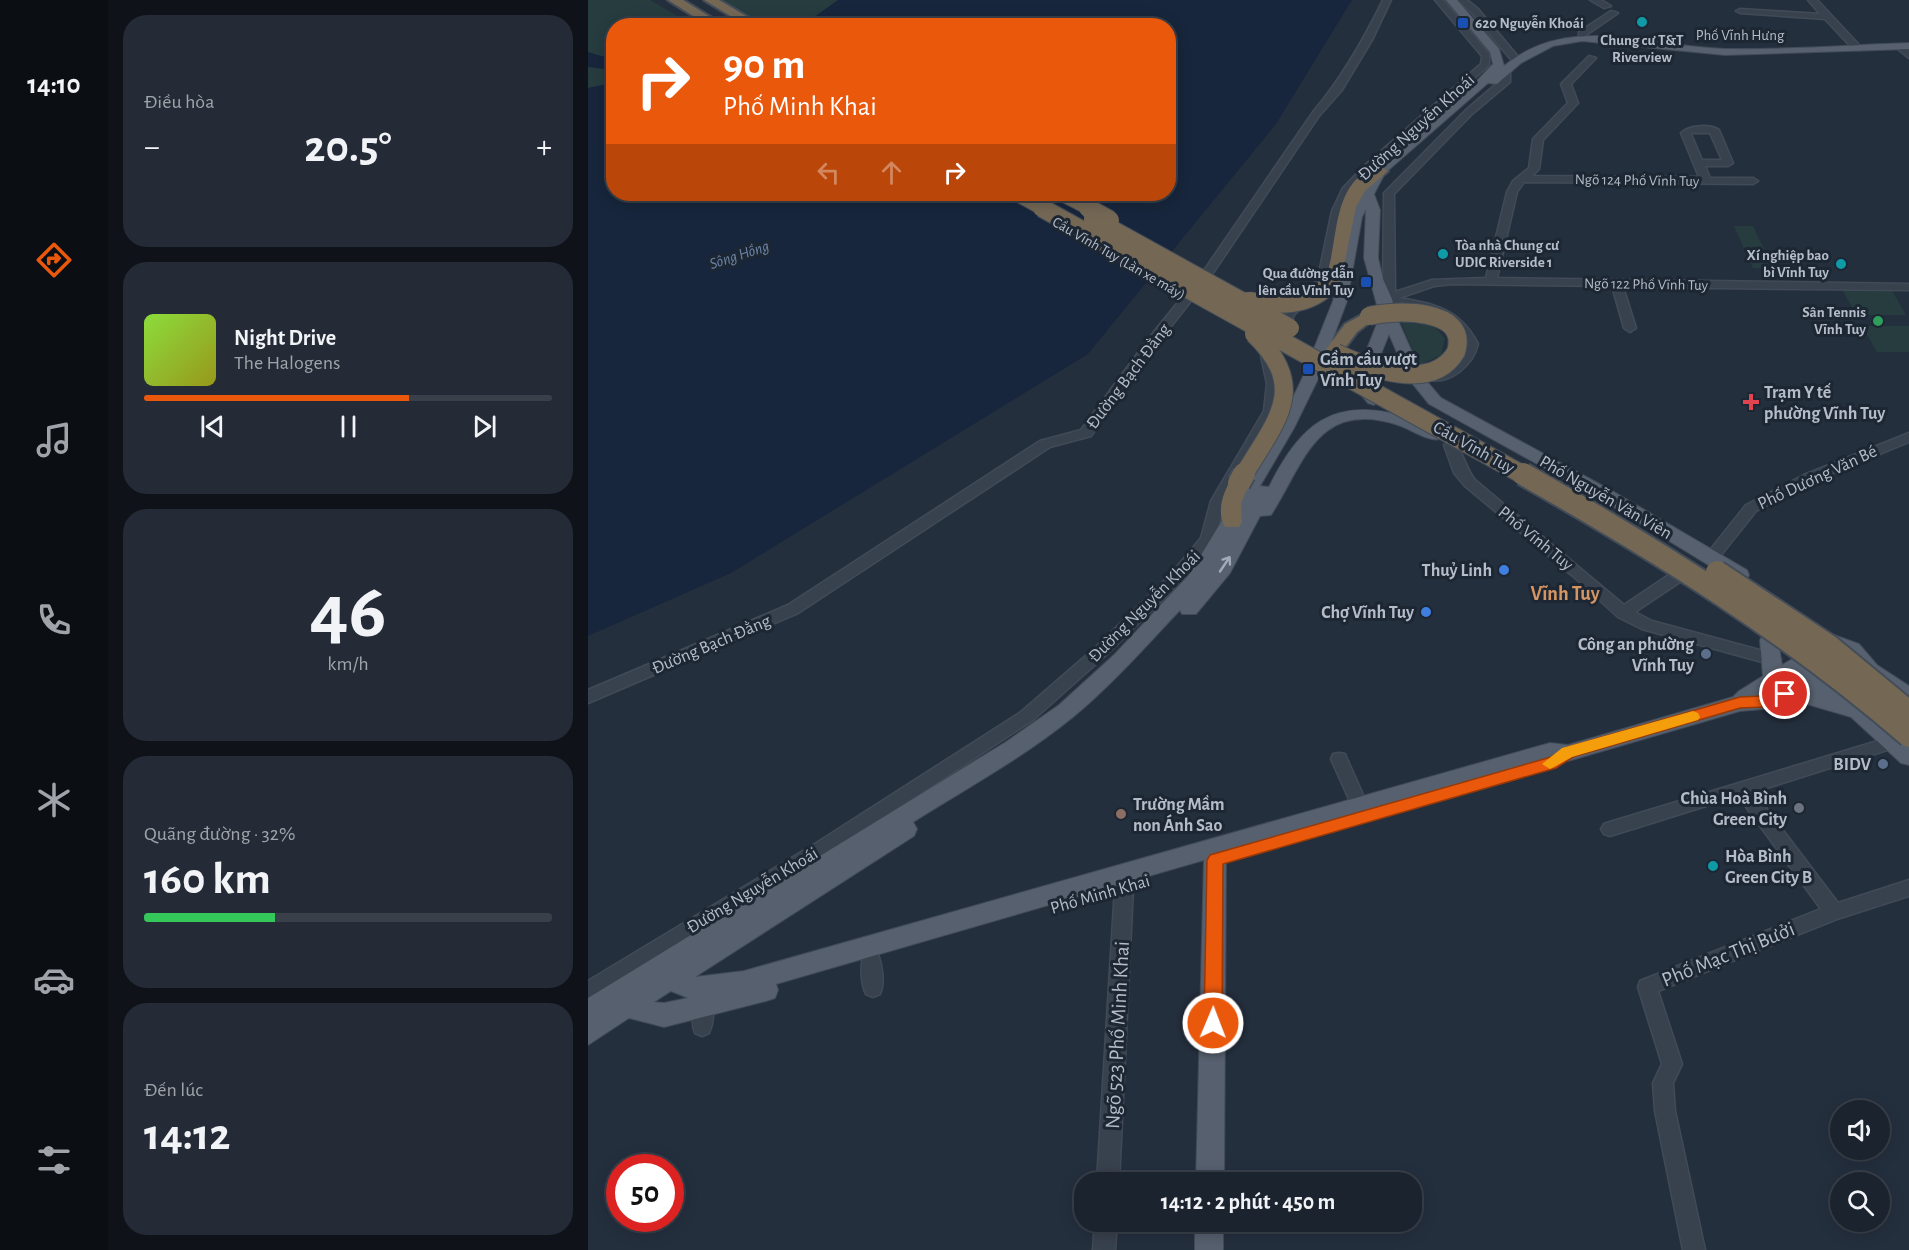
<!DOCTYPE html>
<html lang="vi">
<head>
<meta charset="utf-8">
<style>
	body { margin:0; font-family:"Alegreya Sans",sans-serif; background:#242b36; color:#f1f3f6; height:100vh; display:flex; flex-direction:column; font-size:22px; white-space:nowrap }
	* { box-sizing:border-box; margin:0 }
	p { font-size:20px; color:#a0a4aa }
	.icon { flex:none; width:33px; height:33px; fill:none; stroke:currentColor; stroke-width:2; stroke-linecap:round; stroke-linejoin:round }
	.map { position:relative; flex:1; overflow:hidden }
	.drawer { display:flex; flex-direction:column; gap:15px; padding:15px; background:#0f1319; width:480px }
	.drawer>* { flex:none }
	.top-card { position:absolute; left:18px; top:18px; width:570px; height:183px; border-radius:24px; box-shadow:0 3px 15px #0003,0 0 0 2px #39404a; background:#ea580c; color:#fff; overflow:hidden }
	.controls { position:absolute; left:1242px; top:1100px; display:grid; gap:12px }
	.controls a { display:grid; place-items:center; width:60px; height:60px; border-radius:50%; background:#1b232e; box-shadow:0 3px 15px #0003,0 0 0 2px #39404a; font-size:30px }
	.speed { position:absolute; left:18px; top:1154px; display:flex; gap:12px; font-size:30px; font-weight:700; text-align:center }
	.speed>* { display:grid; place-content:center; width:78px; height:78px; border-radius:50%; background:#1b232e; box-shadow:0 3px 15px #0003,0 0 0 2px #39404a; line-height:1 }
	.speed .limit { border:9px solid #d22; background:#fff; color:#111 }
	.pin { position:absolute; display:grid; place-items:center; width:51px; height:51px; color:#fff; margin:-26px; border:3px solid #fff; border-radius:50%; box-shadow:0 2px 6px #0007 }
	.me { position:absolute; width:66px; margin:-33px; rotate:1deg; stroke-linejoin:round; filter:drop-shadow(0 0 4px #0008) }
	.turn { display:flex; align-items:center; gap:21px; height:126px; padding:0 18px; font-size:27px }
	.turn .icon { width:78px; height:78px; stroke-width:2.5 }
	.turn b { display:block; font-size:42px; line-height:51px }
	.lanes { display:flex; align-items:center; height:57px; padding:0 18px; background:#0003; justify-content:center; gap:30px; direction:ltr }
	.lanes .off { opacity:.35 }
	.big { font-size:45px; font-weight:600; line-height:1.1 }
	.drawer .widget { flex:1; display:flex; flex-direction:column; justify-content:center; gap:9px; min-width:0; padding:0 21px; border-radius:24px; background:#242b36 }
	.drawer .dial { align-items:center; gap:0 }
	.dial b { font-size:78px; line-height:1 }
	.song { display:flex; align-items:center; gap:18px }
	.cover { width:72px; height:72px; border-radius:9px; background:linear-gradient(135deg,hsl(90 70% 55%),hsl(60 70% 35%)) }
	.played { height:6px; border-radius:3px; background:linear-gradient(90deg,#ea580c 65%,#39404a 65%) }
	.keys { display:flex; justify-content:space-around; direction:ltr }
	.heat { display:flex; justify-content:space-between; align-items:center; font-size:33px; direction:ltr }
	.charge { height:9px; border-radius:4px; background:linear-gradient(90deg,#34c759 32%,#39404a 0) }
	.trip { position:absolute; left:486px; top:1172px; width:348px; height:60px; border-radius:24px; background:#1b232e; box-shadow:0 3px 15px #0003,0 0 0 2px #39404a; font-weight:600; line-height:60px; text-align:center }
	main { display:flex; flex:1; min-height:0 }
	.menu { display:flex; flex-direction:column; width:108px; justify-content:space-around; align-items:center; background:#0b0e12; color:#a0a4aa }
	.menu .icon { width:42px; height:42px }
	.menu .selected { color:#ea580c }
	.menu b { font-size:27px; color:#f1f3f6 }
	.map>svg:first-child { display:block }
	.green { fill:#263c3f }
	.water { fill:#17263c }
	.lines { fill:none; stroke-linecap:round; stroke-linejoin:round }
	.minor-casing { stroke:#414a57; stroke-width:3 }
	.major-casing { stroke:#414a57; stroke-width:2 }
	.highway-casing { stroke:#434c59; stroke-width:4 }
	.minor { fill:#38414e; fill-rule:evenodd }
	.major { fill:#56606e; fill-rule:evenodd }
	.highway { fill:#746855; fill-rule:evenodd }
	.highway-bridge-far2-casing { stroke:#434c59; stroke-width:16; stroke-linecap:butt }
	.highway-bridge-far1-casing { stroke:#434c59; stroke-width:20; stroke-linecap:butt }
	.highway-bridge-casing { stroke:#434c59; stroke-width:26; stroke-linecap:butt }
	.highway-bridge-far2 { stroke:#746855; stroke-width:14 }
	.highway-bridge-far1 { stroke:#746855; stroke-width:18 }
	.highway-bridge { stroke:#746855; stroke-width:22 }
	.oneway { stroke:#a1aab7 }
	.route { fill:#ea580c; stroke:#983908; stroke-width:1.5 }
	.slow { fill:#f59e0b }
	.culture-dot { fill:#0f9aa8; stroke:#1d2633; stroke-width:2 }
	.transit-dot { fill:#1a4fb4; stroke:#1d2633; stroke-width:2 }
	.leisure-dot { fill:#2e9e5b; stroke:#1d2633; stroke-width:2 }
	.health-dot { fill:#e0444e; stroke:#1d2633; stroke-width:2 }
	.shop-dot { fill:#3f7fe0; stroke:#1d2633; stroke-width:2 }
	.service-dot { fill:#5c6f8a; stroke:#1d2633; stroke-width:2 }
	.worship-dot { fill:#6b7280; stroke:#1d2633; stroke-width:2 }
	.education-dot { fill:#8d6e63; stroke:#1d2633; stroke-width:2 }
	.labels { text-anchor:middle; stroke-width:6; stroke-linejoin:round; paint-order:stroke }
	.far-poi-label { font-size:15px; font-weight:bold; fill:#b4bcc9; stroke:#1d2633; text-anchor:end }
	.far-street-label { font-size:15px; fill:#b4bcc9; stroke:#1d2633 }
	.far-water-label { font-size:16px; font-style:italic; fill:#6d86a8; stroke:#1d2633 }
	.street-label { font-size:18px; fill:#b4bcc9; stroke:#1d2633 }
	.poi-label { font-size:18px; font-weight:bold; fill:#b4bcc9; stroke:#1d2633; text-anchor:end }
	.neighbourhood-label { font-size:20px; font-weight:bold; fill:#d59563; stroke:#1d2633 }
	.near-street-label { font-size:21px; fill:#b4bcc9; stroke:#1d2633 }
</style>
</head>
<body>
<main>
<nav class="menu">
<b>14:10</b>
<svg class="icon selected" aria-label="directions" viewBox="0 0 24 24"><path d="M12 3l9 9-9 9-9-9zM9 14v-3h6M13 9l2 2-2 2"/></svg>
<svg class="icon" aria-label="music" viewBox="0 0 24 24"><path d="M9 18V5l10-2v13"/><circle cx="6" cy="18" r="3"/><circle cx="16" cy="16" r="3"/></svg>
<svg class="icon" aria-label="phone" viewBox="0 0 24 24"><path d="M5 4h4l2 5-3 2q2 4 5 5l2-3 5 2v4C11 20 4 13 5 4z"/></svg>
<svg class="icon" aria-label="climate" viewBox="0 0 24 24"><path d="M12 3v18M4 7l16 10M4 17L20 7"/></svg>
<svg class="icon" aria-label="car" viewBox="0 0 24 24"><path d="M5 17H2v-5l4-1 3-4h7l3 4 3 1v5h-3M9 17h6M6 11h13"/><circle cx="7" cy="17" r="2"/><circle cx="17" cy="17" r="2"/></svg>
<svg class="icon" aria-label="filters" viewBox="0 0 24 24"><path d="M4 7h16M4 17h16"/><circle cx="9" cy="7" r="2"/><circle cx="15" cy="17" r="2"/></svg>
</nav>
<section class="drawer">
<div class="widget"><p>Điều hòa</p>
<div class="heat"><a>−</a><b class="big">20.5°</b><a>+</a></div>
</div>
<div class="widget">
<div class="song"><i class="cover"></i><div><b>Night Drive</b><p>The Halogens</p></div></div>
<div class="played"></div>
<div class="keys"><svg class="icon" aria-label="previous" viewBox="0 0 24 24"><path d="M18 5L8 12l10 7zM5 5v14"/></svg><svg class="icon" aria-label="pause" viewBox="0 0 24 24"><path d="M8 5v14M16 5v14"/></svg><svg class="icon" aria-label="next" viewBox="0 0 24 24"><path d="M6 5l10 7-10 7zM19 5v14"/></svg></div>
</div>
<div class="widget dial"><b>46</b><p>km/h</p></div>
<div class="widget"><p>Quãng đường · 32%</p><b class="big">160 km</b><div class="charge"></div></div>
<div class="widget"><p>Đến lúc</p><b class="big">14:12</b></div>
</section>
<div class="map">
<svg width="1321" height="1250" viewBox="0 0 1321 1250">
	<rect width="100%" height="100%" fill="#242f3e"/>
	<g class="green">
		<polygon points="0,0 62,0 105,25 26,26 25,83 0,88"/>
		<polygon points="132,0 250,0 215,26 179,25"/>
		<polygon points="1146,226 1165,226 1185,268 1165,268"/>
		<polygon points="1254,289 1303,289 1318,315 1268,315"/>
		<polygon points="811,317 837,322 847,327 857,339 853,355 831,365"/>
		<polygon points="1274,326 1321,326 1321,352 1289,352"/>
	</g>
	<g class="water">
		<polygon points="250,0 764,0 688,124 500,354 143,573 0,636 0,88 25,83 26,194 580,194 580,26 215,25"/>
		<polygon points="0,52 13,56 25,56 25,70 0,67"/>
	</g>
	<g class="lines">
		<defs>
			<g id="minor">
				<path d="M795 0H803L784 40 754 90 731 116 625 273 569 344 503 436 462 447 210 613 0 703V690L200 605 452 441 493 430 561 338 617 269 725 112C754 78 775 41 795 0Z"/>
				<polygon points="847,0 855,0 901,54 901,65 783,171 764,191 754,211 743,273 738,284 707,314 693,337 685,337 683,334 699,310 727,283 731,273 744,211 755,188 775,167 893,64 894,56"/>
				<polygon points="870,0 879,0 890,9 932,59 932,63 926,63 884,13"/>
				<polygon points="1002,0 1013,0 1023,6 1016,8"/>
				<polygon points="1220,0 1229,0 1272,46 1272,50 1266,50 1237,19 1152,13 1148,11 1152,9 1232,14"/>
				<polygon points="1023,11 1030,13 998,35 997,40 991,40 991,32"/>
				<polygon points="1310,45 1316,45 1321,50 1321,58 1310,49"/>
				<path d="M1001 56 1008 58 983 84 990 103 955 140 951 169 944 176 1111 177 1093 133C1101 125 1122 124 1131 130L1145 163 1140 166H1117L1122 178H1165L1170 181 1165 184 936 182 929 192 909 278 1321 284V290L1035 287 1048 328 1042 332 1036 328 1024 286 865 284 846 286 811 298C847 304 872 309 890 344 885 365 863 384 841 380V374C859 370 873 364 878 344L873 333 855 317 791 299 795 293 796 193 878 110 914 79 916 68H922V82L884 114 806 194 807 292 844 280 898 278 919 192 925 181 941 168 945 139 980 103 973 84ZM1105 133H1122L1134 160H1114L1103 134Z"/>
				<polygon points="679,352 685,356 691,384 688,411 637,501 627,539 593,582 518,655 445,720 242,852 0,1000 0,981 230,842 433,712 508,647 583,574 613,538 623,501 676,411 679,384 673,356"/>
				<polygon points="1321,433 1321,442 1226,481 1168,511 1129,560 1119,560 1117,557 1119,554 1158,505 1216,475"/>
				<path d="M863 441C873 444 878 470 887 480L1036 605 1085 572H1095L1097 576 1095 580 1047 612 1064 621 1190 655 1193 659 1190 663 1185 665 1054 629 1030 617 986 577 877 486 866 473 856 445Z"/>
				<polygon points="1306,736 1312,738 1314,742 1312,746 1166,792 1250,903 1321,880 1321,896 1249,919 1070,991 1094,1064 1085,1083 1087,1111 1117,1250 1095,1250 1067,1111 1065,1083 1074,1064 1050,987 1052,981 1233,909 1150,796 1022,836 1016,834 1013,829 1016,824 1022,822"/>
				<polygon points="751,753 757,754 759,759 780,806 778,811 772,813 766,811 764,806 743,759 745,754"/>
				<polygon points="536,880 542,883 545,888 531,1182 509,1182 527,888 530,883"/>
				<path d="M283 952 290 954C294 965 297 983 292 994L285 997 278 994C273 984 272 965 276 954Z"/>
				<path d="M116 998 123 1001C127 1011 125 1024 121 1033L114 1036 107 1033C103 1024 105 1011 109 1001Z"/>
				<polygon points="507,1221 529,1221 527,1250 505,1250"/>
			</g>
			<g id="major">
				<path d="M858 0H869L911 49 916 66C981 12 1062 47 1138 49 1198 50 1260 45 1321 43V49L1137 55 994 41 965 46 933 63 909 84 900 83 797 173 786 194 792 210 790 258 795 279 804 299 808 316 835 377 853 398 1026 492 1159 570 1161 575 1159 580H1145L1014 500 841 404 820 378 801 334 789 364 784 388 794 400 786 405 780 403 768 389 773 364 792 316 776 258 778 209 774 217 759 301 729 381 706 428 672 486 681 487C711 426 744 396 815 416 827 419 848 424 855 435L853 439C839 442 823 429 810 425 729 399 717 462 683 515L672 516 642 573 608 614H594L592 610C558 646 524 685 485 717 436 757 379 788 325 822L329 829 326 836 107 977 156 971 962 743 980 745 1145 697 1151 691 1175 676 1172 640 1175 635H1189L1194 665 1206 658 1212 644 1225 636 1246 635 1271 644 1289 665 1321 686V705L1314 702 1286 681 1274 691 1264 693 1321 744V765L1313 763 1263 717 1205 700 1176 709 1152 711 980 761 962 759 638 853 636 1182H608L616 860 188 984 190 990 187 998 178 1001 76 1027 41 1018 0 1045V998L418 742 471 705 527 654 601 575 690 428 713 381 745 301 760 217 785 171 885 85 905 64 902 52ZM1236 648C1250 649 1259 655 1269 665L1268 674 1253 679 1234 672 1226 658 1228 653ZM1212 674 1219 681 1182 691ZM83 991 100 998 76 1003 66 1002Z"/>
				<rect x="607" y="1221" width="28" height="29"/>
			</g>
			<g id="highway">
				<polygon points="80,0 95,0 137,26 121,26"/>
				<polygon points="116,0 131,0 175,26 159,26"/>
				<path d="M792 166 800 171 777 191 768 207 753 280 749 287H737L735 283C753 249 739 180 792 166Z"/>
				<polygon points="781,311 790,316 769,332 751,356 739,356 736,352 757,324"/>
				<path d="M651 476 658 478 661 483 653 504 654 522 651 527H637C628 512 635 492 644 478Z"/>
			</g>
		</defs>
		<use href="#minor" class="minor-casing"/>
		<use href="#major" class="major-casing"/>
		<use href="#highway" class="highway-casing"/>
		<use href="#minor" class="minor"/>
		<use href="#major" class="major"/>
		<use href="#highway" class="highway"/>
		<defs>
			<g id="highway-bridge-far2">
				<polyline points="429,194 456,209"/>
				<polyline points="474,194 503,209"/>
			</g>
			<g id="highway-bridge-far1">
				<polyline points="454,208 937,476"/>
				<polyline points="500,208 522,220"/>
				<polyline points="505,219 702,328"/>
				<path d="M660 301C691 306 720 307 743 283"/>
				<path d="M748 353C780 368 844 393 868 352 882 307 806 310 781 316"/>
				<path d="M655 476C688 421 722 388 666 334"/>
			</g>
			<g id="highway-bridge">
				<path d="M935 474C1071 551 1202 633 1321 736"/>
				<polyline points="651,483 656,474"/>
				<polyline points="1129,572 1241,646 1321,712"/>
			</g>
		</defs>
		<use href="#highway-bridge-far2" class="highway-bridge-far2-casing"/>
		<use href="#highway-bridge-far1" class="highway-bridge-far1-casing"/>
		<use href="#highway-bridge" class="highway-bridge-casing"/>
		<use href="#highway-bridge-far2" class="highway-bridge-far2"/>
		<use href="#highway-bridge-far1" class="highway-bridge-far1"/>
		<use href="#highway-bridge" class="highway-bridge"/>
	</g>
	<defs><path id="oneway-shaft" d="M-6 0H5M1.5-3L5.5 0L1.5 3" fill="none" stroke-width="1.6" stroke-linecap="round" stroke-linejoin="round" transform="scale(1.5)"/></defs>
	<use class="oneway" href="#oneway-shaft" transform="translate(637 564) rotate(-56)"/>
	<polygon class="route" points="1197,689 1204,694 1202,698 1176,707 1152,708 985,757 968,768 635,864 634,1023 631,1029 625,1031 619,1029 616,1023 619,860 622,855 963,757 980,747 1152,697 1175,696"/>
	<polygon class="slow" points="1105,711 1110,713 1112,717 1110,720 984,757 962,769 954,764 974,748"/>
	<g class="culture-dot">
		<circle cx="1054" cy="22" r="6"/>
		<circle cx="855" cy="254" r="6"/>
		<circle cx="1253" cy="264" r="6"/>
		<circle cx="1125" cy="866" r="6"/>
	</g>
	<g class="transit-dot">
		<rect x="869" y="17" width="12" height="12" rx="3"/>
		<rect x="772" y="276" width="12" height="12" rx="3"/>
		<rect x="714" y="363" width="12" height="12" rx="3"/>
	</g>
	<circle class="leisure-dot" cx="1290" cy="321" r="6"/>
	<path class="health-dot" d="M1160 393h6v6h6v6h-6v6h-6v-6h-6v-6h6z"/>
	<g class="shop-dot">
		<circle cx="916" cy="570" r="6"/>
		<circle cx="838" cy="612" r="6"/>
	</g>
	<g class="service-dot">
		<circle cx="1118" cy="654" r="6"/>
		<circle cx="1295" cy="764" r="6"/>
	</g>
	<circle class="worship-dot" cx="1211" cy="808" r="6"/>
	<circle class="education-dot" cx="533" cy="814" r="6"/>
	<g class="labels">
		<g class="far-poi-label">
			<text x="887" y="28" text-anchor="start">620 Nguyễn Khoái</text>
			<text x="1054" y="45" text-anchor="middle">Chung cư T&amp;T<tspan x="1054" dy="17">Riverview</tspan></text>
			<text x="867" y="250" text-anchor="start">Tòa nhà Chung cư<tspan x="867" dy="17">UDIC Riverside 1</tspan></text>
			<text x="1241" y="260">Xí nghiệp bao<tspan x="1241" dy="17">bì Vĩnh Tuy</tspan></text>
			<text x="766" y="278">Qua đường dẫn<tspan x="766" dy="17">lên cầu Vĩnh Tuy</tspan></text>
			<text x="1278" y="317">Sân Tennis<tspan x="1278" dy="17">Vĩnh Tuy</tspan></text>
		</g>
		<g class="far-street-label">
			<text x="1152" y="40">Phố Vĩnh Hưng</text>
			<text transform="translate(1049 180) rotate(1)" y="5">Ngõ 124 Phố Vĩnh Tuy</text>
			<text transform="translate(531 258) rotate(30)" y="5">Cầu Vĩnh Tuy (Làn xe máy)</text>
			<text transform="translate(1058 284) rotate(1)" y="5">Ngõ 122 Phố Vĩnh Tuy</text>
		</g>
		<g class="far-water-label">
			<text transform="translate(151 254) rotate(-18)" y="6">Sông Hồng</text>
		</g>
		<g class="street-label">
			<text transform="translate(828 127) rotate(-42)" y="6">Đường Nguyễn Khoái</text>
			<text transform="translate(540 376) rotate(-53)" y="6">Đường Bạch Đằng</text>
			<text transform="translate(886 447) rotate(29)" y="6">Cầu Vĩnh Tuy</text>
			<text transform="translate(1229 477) rotate(-25)" y="6">Phố Dương Văn Bé</text>
			<text transform="translate(1018 497) rotate(30)" y="6">Phố Nguyễn Văn Viên</text>
			<text transform="translate(948 538) rotate(39)" y="6">Phố Vĩnh Tuy</text>
			<text transform="translate(556 606) rotate(-45)" y="6">Đường Nguyễn Khoái</text>
			<text transform="translate(123 644) rotate(-23)" y="6">Đường Bạch Đằng</text>
			<text transform="translate(164 890) rotate(-31)" y="6">Đường Nguyễn Khoái</text>
			<text transform="translate(512 894) rotate(-16)" y="6">Phố Minh Khai</text>
		</g>
		<g class="poi-label">
			<text x="732" y="365" text-anchor="start">Gầm cầu vượt<tspan x="732" dy="21">Vĩnh Tuy</tspan></text>
			<text x="1176" y="398" text-anchor="start">Trạm Y tế<tspan x="1176" dy="21">phường Vĩnh Tuy</tspan></text>
			<text x="904" y="576">Thuỷ Linh</text>
			<text x="826" y="618">Chợ Vĩnh Tuy</text>
			<text x="1106" y="650">Công an phường<tspan x="1106" dy="21">Vĩnh Tuy</tspan></text>
			<text x="1283" y="770">BIDV</text>
			<text x="1199" y="804">Chùa Hoà Bình<tspan x="1199" dy="21">Green City</tspan></text>
			<text x="545" y="810" text-anchor="start">Trường Mầm<tspan x="545" dy="21">non Ánh Sao</tspan></text>
			<text x="1137" y="862" text-anchor="start">Hòa Bình<tspan x="1137" dy="21">Green City B</tspan></text>
		</g>
		<g class="neighbourhood-label">
			<text x="977" y="600">Vĩnh Tuy</text>
		</g>
		<g class="near-street-label">
			<text transform="translate(1140 954) rotate(-22)" y="7">Phố Mạc Thị Bưởi</text>
			<text transform="translate(529 1035) rotate(-87)" y="7">Ngõ 523 Phố Minh Khai</text>
		</g>
	</g>
</svg>
<div class="controls">
<a><svg class="icon" aria-label="sound" viewBox="0 0 24 24"><path d="M4 9h4l5-4v14l-5-4H4zM17 9q2 3 0 6"/></svg></a>
<a><svg class="icon" aria-label="search" viewBox="0 0 24 24"><circle cx="10" cy="10" r="6"/><path d="M15 15l6 6"/></svg></a>
</div>
<div class="speed"><div class="limit">50</div></div>
<div class="pin" style="left:1197px;top:694px;background:#d93025"><svg class="icon" aria-label="arrive" viewBox="0 0 24 24"><path d="M6 21V4h12l-3 4 3 4H6"/></svg></div>
<svg class="me" style="left:625px;top:1023px" viewBox="-20 -20 40 40"><circle r="17" fill="#ea580c" stroke="#fff" stroke-width="3"/><path d="M0-11L8 9 0 5-8 9z" fill="#fff"/></svg>
<div class="trip">14:12 · 2 phút · 450 m</div>
<div class="top-card">
<div class="turn"><svg class="icon" aria-label="right" viewBox="0 0 24 24"><path d="M7 20v-9h11M14 6l5 5-5 5"/></svg><div><b>90 m</b>Phố Minh Khai</div></div>
<div class="lanes"><svg class="icon off" aria-label="left" viewBox="0 0 24 24"><path d="M17 20v-9H6M10 6l-5 5 5 5"/></svg><svg class="icon off" aria-label="ahead" viewBox="0 0 24 24"><path d="M12 20V5M6 11l6-6 6 6"/></svg><svg class="icon" aria-label="right" viewBox="0 0 24 24"><path d="M7 20v-9h11M14 6l5 5-5 5"/></svg></div>
</div>
</div>
</main>
</body>
</html>
